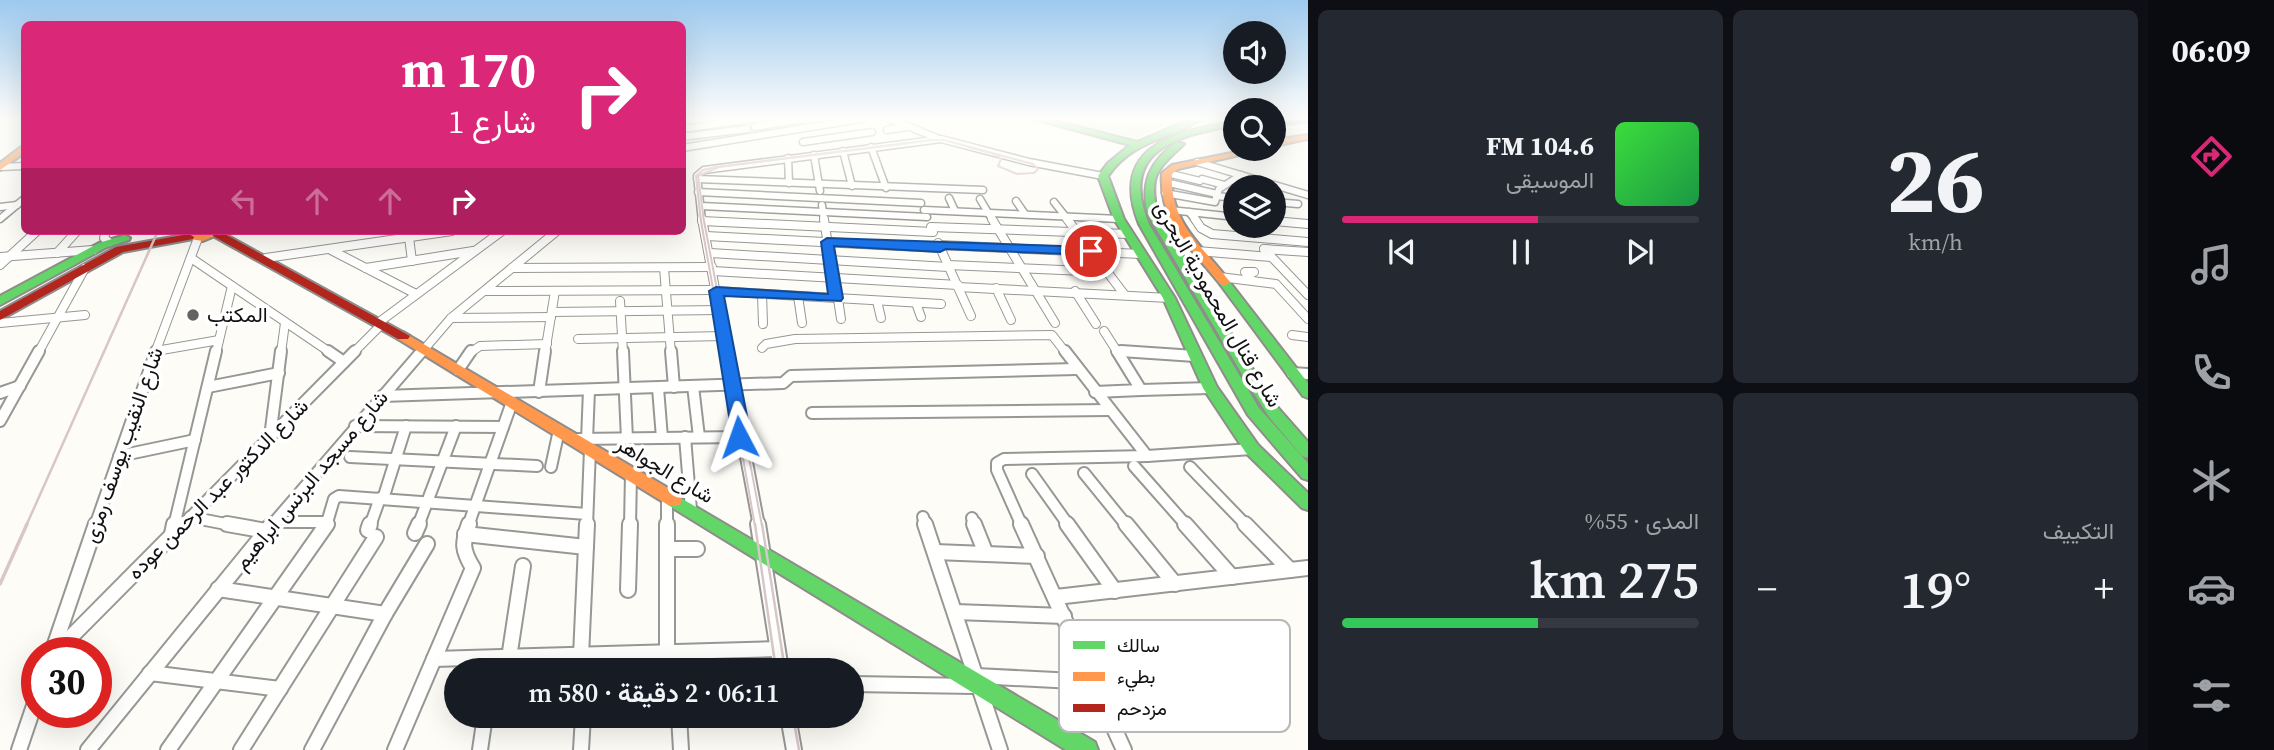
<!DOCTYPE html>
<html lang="ar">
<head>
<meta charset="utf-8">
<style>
	body { margin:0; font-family:"Source Serif 4",Vazirmatn,serif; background:#242831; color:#f1f3f6; direction:rtl; height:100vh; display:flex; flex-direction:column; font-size:26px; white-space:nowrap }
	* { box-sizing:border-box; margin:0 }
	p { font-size:23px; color:#9ea1a6 }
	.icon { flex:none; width:38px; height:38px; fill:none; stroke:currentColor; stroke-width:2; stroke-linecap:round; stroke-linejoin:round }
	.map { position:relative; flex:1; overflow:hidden; direction:ltr }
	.sheet { display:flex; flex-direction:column; gap:10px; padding:10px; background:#0d0f14; width:840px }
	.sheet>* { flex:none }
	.top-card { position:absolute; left:21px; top:21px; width:665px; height:214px; border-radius:10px; box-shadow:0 7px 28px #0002; direction:rtl; background:#db2777; color:#fff; overflow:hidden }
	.buttons { position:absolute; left:1223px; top:21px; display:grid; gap:14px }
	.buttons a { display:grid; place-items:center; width:63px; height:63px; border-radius:50%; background:#171b24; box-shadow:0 7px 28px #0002; font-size:35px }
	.speed { position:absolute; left:21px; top:637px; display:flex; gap:14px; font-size:35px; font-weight:700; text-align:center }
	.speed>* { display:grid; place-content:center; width:91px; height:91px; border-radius:50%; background:#171b24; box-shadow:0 7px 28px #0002; line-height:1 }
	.speed .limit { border:10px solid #d22; background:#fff; color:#111 }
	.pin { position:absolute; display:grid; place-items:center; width:60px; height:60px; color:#fff; margin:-30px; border:4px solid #fff; border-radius:50%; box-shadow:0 2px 7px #0007 }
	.me { position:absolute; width:77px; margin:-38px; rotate:356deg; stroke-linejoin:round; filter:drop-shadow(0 0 5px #0008) }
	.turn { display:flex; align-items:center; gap:24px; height:147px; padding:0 35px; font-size:32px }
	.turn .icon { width:91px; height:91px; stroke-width:2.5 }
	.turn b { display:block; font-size:49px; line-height:60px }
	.lanes { display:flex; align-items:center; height:66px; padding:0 35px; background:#0003; justify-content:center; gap:35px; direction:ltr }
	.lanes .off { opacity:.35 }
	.big { font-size:52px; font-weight:600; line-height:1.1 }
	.sheet .widget { flex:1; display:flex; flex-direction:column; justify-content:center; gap:10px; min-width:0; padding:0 24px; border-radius:10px; background:#242831 }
	.sheet .dial { align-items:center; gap:0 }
	.dial b { font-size:91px; line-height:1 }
	.song { display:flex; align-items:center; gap:21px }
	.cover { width:84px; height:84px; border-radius:10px; background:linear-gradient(135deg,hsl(120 70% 55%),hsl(140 70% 35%)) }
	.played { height:7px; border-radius:4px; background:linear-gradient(90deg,#db2777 55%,#363941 55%) }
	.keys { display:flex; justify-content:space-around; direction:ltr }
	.heat { display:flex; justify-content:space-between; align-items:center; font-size:38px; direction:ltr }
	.charge { height:10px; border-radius:5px; background:linear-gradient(90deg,#34c759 55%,#363941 0) }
	.sheet .tiles { flex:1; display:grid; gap:10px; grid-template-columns:repeat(2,1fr) }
	.trip { position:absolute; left:444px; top:658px; width:420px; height:70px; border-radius:35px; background:#171b24; box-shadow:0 7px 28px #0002; font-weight:600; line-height:70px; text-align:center; direction:rtl }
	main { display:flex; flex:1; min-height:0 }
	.dock { display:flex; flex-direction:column; width:126px; justify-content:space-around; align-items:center; background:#090b0e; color:#9ea1a6 }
	.dock .icon { width:49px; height:49px }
	.dock .on { color:#db2777 }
	.dock b { font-size:32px; color:#f1f3f6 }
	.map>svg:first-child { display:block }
	.green { fill:#e7f3d7 }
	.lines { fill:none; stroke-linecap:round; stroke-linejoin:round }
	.street-far3-casing { stroke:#979795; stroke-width:9 }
	.street-far2-casing { stroke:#979795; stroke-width:10 }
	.street-far1-casing { stroke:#979795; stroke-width:14 }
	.street-casing { stroke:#979795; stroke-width:18 }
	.fast-casing { stroke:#8e8d8b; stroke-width:4 }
	.slow-casing { stroke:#8e8d8b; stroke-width:4 }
	.jam-casing { stroke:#8e8d8b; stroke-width:4 }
	.street-far3 { stroke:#fffffe; stroke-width:6 }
	.street-far2 { stroke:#fffffe; stroke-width:8 }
	.street-far1 { stroke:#fffffe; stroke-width:10 }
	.street { stroke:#fffffe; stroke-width:14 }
	.fast { fill:#63d668; fill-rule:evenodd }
	.slow { fill:#ff974d; fill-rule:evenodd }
	.jam { fill:#b3261e; fill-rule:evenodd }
	.tram-far1 { stroke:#d9c6c7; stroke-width:2 }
	.tram { stroke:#d9c6c7; stroke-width:2.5 }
	.rail-far1 { stroke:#d9c6c7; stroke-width:2.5 }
	.rail { stroke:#d9c6c7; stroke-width:3.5 }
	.route { fill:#1a73e8; stroke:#114b97; stroke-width:2 }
	.poi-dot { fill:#646362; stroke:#fff; stroke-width:2.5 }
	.labels { text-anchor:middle; stroke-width:7; stroke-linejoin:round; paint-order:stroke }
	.street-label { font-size:21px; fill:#111; stroke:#fff }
	.poi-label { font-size:21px; fill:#111; stroke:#fff; text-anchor:start }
	.key { fill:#fff; stroke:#b8b8b8; stroke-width:2 }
	.key-label { font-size:19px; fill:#111 }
</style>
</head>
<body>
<main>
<nav class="dock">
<b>06:09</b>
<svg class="icon on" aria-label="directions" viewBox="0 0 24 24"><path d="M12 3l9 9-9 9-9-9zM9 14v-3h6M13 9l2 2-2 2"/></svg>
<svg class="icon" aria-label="music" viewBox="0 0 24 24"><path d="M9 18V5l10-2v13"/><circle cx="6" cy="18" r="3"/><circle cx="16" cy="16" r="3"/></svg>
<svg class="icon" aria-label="phone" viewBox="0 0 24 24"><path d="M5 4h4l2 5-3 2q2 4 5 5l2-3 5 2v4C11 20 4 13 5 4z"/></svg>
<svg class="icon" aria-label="climate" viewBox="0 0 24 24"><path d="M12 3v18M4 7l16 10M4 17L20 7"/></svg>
<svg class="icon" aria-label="car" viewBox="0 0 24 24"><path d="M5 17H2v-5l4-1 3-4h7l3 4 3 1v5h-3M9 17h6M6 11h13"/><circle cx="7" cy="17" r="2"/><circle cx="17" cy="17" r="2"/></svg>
<svg class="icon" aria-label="filters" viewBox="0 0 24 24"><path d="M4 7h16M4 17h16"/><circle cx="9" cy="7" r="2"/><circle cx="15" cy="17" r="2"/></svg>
</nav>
<section class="sheet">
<div class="tiles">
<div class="widget dial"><b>26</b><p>km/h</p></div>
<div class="widget">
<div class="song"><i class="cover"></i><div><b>104.6 FM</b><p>الموسيقى</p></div></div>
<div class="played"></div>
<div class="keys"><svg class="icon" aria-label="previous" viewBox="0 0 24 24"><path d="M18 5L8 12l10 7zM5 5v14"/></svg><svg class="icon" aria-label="pause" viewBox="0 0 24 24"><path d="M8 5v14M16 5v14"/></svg><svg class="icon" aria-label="next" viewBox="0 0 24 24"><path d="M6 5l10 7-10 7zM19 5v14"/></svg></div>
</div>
<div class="widget"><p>التكييف</p>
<div class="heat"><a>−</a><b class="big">19°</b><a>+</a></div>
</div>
<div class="widget"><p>المدى · 55%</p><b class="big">275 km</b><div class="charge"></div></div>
</div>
</section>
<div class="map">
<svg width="1308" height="750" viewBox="0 0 1308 750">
	<rect width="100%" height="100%" fill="#fdfcf7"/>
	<polygon class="green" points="1047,119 1169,119 1174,121 1132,141"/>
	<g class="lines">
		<defs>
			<g id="street-far3">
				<polyline points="890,119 937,138"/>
				<polyline points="755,127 803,119"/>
				<polyline points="682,129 752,119"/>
				<polyline points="887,130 907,127"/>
				<polyline points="682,137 747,129"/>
				<polyline points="803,142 872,132"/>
				<polyline points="871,147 886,188"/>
				<polyline points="682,148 861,119"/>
				<polyline points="843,151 852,186"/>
				<polyline points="814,155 820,191"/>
				<polyline points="788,158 789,183"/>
				<polyline points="1197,162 1308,195"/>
				<polyline points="0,167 24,166"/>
				<polyline points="1167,173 1200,181"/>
				<polyline points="697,179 983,190"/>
				<polyline points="1202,179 1224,185"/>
				<polyline points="1165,182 1217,194"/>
				<polyline points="698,192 921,203"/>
				<polyline points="1165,193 1215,202 1219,189 1241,175"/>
				<polyline points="1216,196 1236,198"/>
				<polyline points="949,198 955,211"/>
				<polyline points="980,199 993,221"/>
				<polyline points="1016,201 1025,214"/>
				<polyline points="1054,202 1069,221"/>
				<polyline points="1274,202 1298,204"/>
				<polyline points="822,205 824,221"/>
				<polyline points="701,206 927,217"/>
				<polyline points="0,207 17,205"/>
				<polyline points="924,210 1119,219"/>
				<polyline points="1170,210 1236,217"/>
				<polyline points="1189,212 1196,221"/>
				<polyline points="0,219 24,199"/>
				<polyline points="702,221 697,176 704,170 941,139 1029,162 1103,176"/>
			</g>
			<g id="street-far2">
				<polyline points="702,219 727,353"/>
				<polyline points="824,219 836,298"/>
				<polyline points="992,219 1055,323"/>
				<polyline points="1067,219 1124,294"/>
				<polyline points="1195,219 1201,228 1212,234 1308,242"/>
				<polyline points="702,221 933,232"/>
				<polyline points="1274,221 1308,224"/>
				<polyline points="1254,226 1266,238"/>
				<polyline points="931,227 1128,234"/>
				<polyline points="106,231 104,238 109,242"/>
				<polyline points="706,236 940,248"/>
				<polyline points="938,243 971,316"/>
				<polyline points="939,245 1141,254"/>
				<polyline points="1264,249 1308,295"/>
				<polyline points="1264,249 1308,252"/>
				<polyline points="331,250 416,294"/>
				<polyline points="1197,251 1271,257"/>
				<polyline points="57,253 77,231"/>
				<polyline points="710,253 948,267"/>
				<polyline points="0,257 93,250"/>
				<polyline points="191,258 331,353"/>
				<polyline points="266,258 452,231"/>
				<polyline points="412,261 409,237 414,236"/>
				<polyline points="0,265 37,231"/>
				<polyline points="948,265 1107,272"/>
				<polyline points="366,268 473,251"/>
				<polyline points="512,268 712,267"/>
				<polyline points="664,268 671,353"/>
				<polyline points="713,271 958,285"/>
				<polyline points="1220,277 1276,284 1308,319"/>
				<polyline points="1252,280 1245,272 1254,272"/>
				<polyline points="958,287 1169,298"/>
				<polyline points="996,288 1011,320"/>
				<polyline points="485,291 716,290"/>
				<polyline points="716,291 941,304"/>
				<polyline points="1075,291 1096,324"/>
				<polyline points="762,294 763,324"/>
				<polyline points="798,296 802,323"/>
				<polyline points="838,299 841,319"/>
				<polyline points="620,301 623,353"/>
				<polyline points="877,301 881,318"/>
				<polyline points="916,303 921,317"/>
				<polyline points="552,312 720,310"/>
				<polyline points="451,318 551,317"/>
				<polyline points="0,323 85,315"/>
				<polyline points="378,323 502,231"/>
				<polyline points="1104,331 1118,353"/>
				<polyline points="1292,335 1308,337"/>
				<polyline points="578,339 724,336"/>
				<polyline points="762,348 766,344 795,339 1052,335 1066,353"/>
				<polyline points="156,351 219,340"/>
				<polyline points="1116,351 1149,353"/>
				<polyline points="38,353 85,268"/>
				<polyline points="155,353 198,238"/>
				<polyline points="216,353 232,286"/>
				<polyline points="281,353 285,323"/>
				<polyline points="353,353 381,325"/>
				<polyline points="421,353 451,318 557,231"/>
				<polyline points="470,353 480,346 547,344"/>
				<polyline points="545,353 555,291"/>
			</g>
			<g id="street-far1">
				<polyline points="328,351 344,362"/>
				<polyline points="623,351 627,439"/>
				<polyline points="671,351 674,387"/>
				<polyline points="726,351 759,526"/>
				<polyline points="1065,351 1147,456"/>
				<polyline points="1121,351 1195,356"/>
				<polyline points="458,370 471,351"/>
				<polyline points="1292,373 1308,374"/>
				<polyline points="693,386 699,437"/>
				<polyline points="208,387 279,373"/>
				<polyline points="658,388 662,438"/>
				<polyline points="1141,390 1210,388"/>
				<polyline points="539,392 545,351"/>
				<polyline points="1095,392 1141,390 1117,351"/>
				<polyline points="0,393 20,386"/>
				<polyline points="382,396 783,383 791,376 1076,369"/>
				<polyline points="812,413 1109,410"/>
				<polyline points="0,421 39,351"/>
				<polyline points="355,426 503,427"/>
				<polyline points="270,437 281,351"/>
				<polyline points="685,437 691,510"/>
				<polyline points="577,439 742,437"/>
				<polyline points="587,440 589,390"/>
				<polyline points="119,456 195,440"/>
				<polyline points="350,457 537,466"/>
				<polyline points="1134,466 1187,526"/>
				<polyline points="551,467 559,430"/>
				<polyline points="1190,467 1247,526"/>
				<polyline points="1084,473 1127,526"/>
				<polyline points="1032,474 1069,526"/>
				<polyline points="667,496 667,526"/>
				<polyline points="383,499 406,426"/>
				<polyline points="190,517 236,526"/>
				<polyline points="923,517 926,526"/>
				<polyline points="972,518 975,526"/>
				<polyline points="273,522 328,522"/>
				<polyline points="95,526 156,351"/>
				<polyline points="174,526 216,351"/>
				<polyline points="182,526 355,351"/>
				<polyline points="271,526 422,351"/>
				<polyline points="326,526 334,499 339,496 587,514"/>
				<polyline points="370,526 380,498"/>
				<polyline points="418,526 456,426"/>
				<polyline points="468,526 512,402"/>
				<polyline points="587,526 590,449"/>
				<polyline points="630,526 631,474"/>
				<polyline points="1022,526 997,470 997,463 1004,459 1147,456 1252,449"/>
			</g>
			<g id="street">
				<polyline points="227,524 266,531"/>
				<polyline points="667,524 667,654"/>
				<polyline points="758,524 781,670"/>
				<polyline points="925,524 1000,750"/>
				<polyline points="974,524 986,554"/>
				<polyline points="1021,524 1124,750"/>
				<polyline points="1067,524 1115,591"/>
				<polyline points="1126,524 1175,584"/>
				<polyline points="1185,524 1232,577"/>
				<polyline points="1245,524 1290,570"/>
				<polyline points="368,530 370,524"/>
				<polyline points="415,533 419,524"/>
				<polyline points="172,534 174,524"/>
				<polyline points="465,534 586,547"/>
				<polyline points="667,549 697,549"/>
				<polyline points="935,552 1037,556"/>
				<polyline points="218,589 385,614"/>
				<polyline points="628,590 630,524"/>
				<polyline points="1056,597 1308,568"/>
				<polyline points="955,612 1064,616"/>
				<polyline points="52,653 96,524"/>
				<polyline points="55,653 183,524"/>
				<polyline points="676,653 677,670"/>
				<polyline points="581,656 587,524"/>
				<polyline points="509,658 523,566"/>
				<polyline points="434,659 777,649"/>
				<polyline points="586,670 587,656"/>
				<polyline points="150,673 280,689"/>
				<polyline points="976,676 1094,682"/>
				<polyline points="852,684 974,686"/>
				<polyline points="679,716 681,750"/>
				<polyline points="788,716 794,750"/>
				<polyline points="19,750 37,697"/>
				<polyline points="88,750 272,524"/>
				<polyline points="168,750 327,524"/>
				<polyline points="241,750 376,537"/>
				<polyline points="312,750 385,614 427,544"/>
				<path d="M395 750 473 568C462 550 462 543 469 524"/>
				<polyline points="480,750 485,716"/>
				<polyline points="581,750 583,716"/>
			</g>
			<g id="fast">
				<path d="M1034 119H1048L1137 142 1190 119H1202C1168 140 1133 140 1108 176L1124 219 1175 298 1217 387 1258 445 1308 493V510L1302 508 1246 453 1203 388 1163 298 1114 219 1098 176 1108 163 1130 145Z"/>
				<path d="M1236 121V125C1176 136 1118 150 1149 224L1259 408 1308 463V480L1302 478 1248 415 1139 224C1108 146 1175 131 1236 121Z"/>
				<path d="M1177 142 1184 144C1157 169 1148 176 1158 215L1262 384 1279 409 1308 442V458L1302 456 1269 417 1249 386 1148 215C1140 183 1150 161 1177 142Z"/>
				<polygon points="125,235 130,238 129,240 107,247 0,305 0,296 99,243"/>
				<polygon points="1224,278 1228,280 1308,383 1308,398 1303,396 1220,284 1220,280"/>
				<polygon points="674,494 1095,742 1098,750 1066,750 668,505 666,500 668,495"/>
			</g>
			<g id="slow">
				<polygon points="1308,135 1308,139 1274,146 1274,140"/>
				<polygon points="21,147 24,147 24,153 0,170 0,163"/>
				<path d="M1251 149H1266L1178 169 1172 174C1169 223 1203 246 1230 282L1224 286 1220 284C1192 249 1158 222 1162 173L1172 165Z"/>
				<path d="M181 231H191L192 233C204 235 215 231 227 231L203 241 183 238Z"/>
				<polygon points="403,332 680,495 682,500 680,505 674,506 668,505 398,339 396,336 398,333"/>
			</g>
			<g id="jam">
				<polygon points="1308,119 1308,122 1274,125 1274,121"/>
				<polygon points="213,232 221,232 410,336 408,339 398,339 213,236"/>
				<polygon points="189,234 194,237 193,239 123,252 0,320 0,311 116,247"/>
			</g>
		</defs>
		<use href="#street-far3" class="street-far3-casing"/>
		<use href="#street-far2" class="street-far2-casing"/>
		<use href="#street-far1" class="street-far1-casing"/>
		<use href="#street" class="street-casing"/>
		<use href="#fast" class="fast-casing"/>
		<use href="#slow" class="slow-casing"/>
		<use href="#jam" class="jam-casing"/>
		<use href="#street-far3" class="street-far3"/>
		<use href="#street-far2" class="street-far2"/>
		<use href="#street-far1" class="street-far1"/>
		<use href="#street" class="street"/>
		<use href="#fast" class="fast"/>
		<use href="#slow" class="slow"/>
		<use href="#jam" class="jam"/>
		<g class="tram-far1">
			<polyline points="932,140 944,140"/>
			<polygon points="944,140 1033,164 1038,169 1034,173 1017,174 998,166 1001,159 997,155"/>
			<polyline points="755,526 701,221 696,176 703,170 716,167 932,140"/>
			<polyline points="762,526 704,221 698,176 719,167 932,140"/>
		</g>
		<g class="tram">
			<polyline points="755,524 776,670"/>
			<polyline points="762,524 785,670"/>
			<polyline points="793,716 799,750"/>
		</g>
		<polyline class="rail-far1" points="26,526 158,231"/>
		<polyline class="rail" points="0,584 27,524"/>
	</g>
	<linearGradient id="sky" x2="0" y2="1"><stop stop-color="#9dc9ee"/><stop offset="0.53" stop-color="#fefefb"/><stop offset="1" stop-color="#fefefb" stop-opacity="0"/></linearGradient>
	<rect width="1308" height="224" fill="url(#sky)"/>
	<polygon class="route" points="827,238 1091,247 1098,251 1091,255 946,249 940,252 834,246 843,298 841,301 724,296 751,437 742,443 733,441 709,291 716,287 828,294 821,242"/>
	<circle class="poi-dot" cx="193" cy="315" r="7"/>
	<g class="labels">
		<g class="street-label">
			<text transform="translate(1218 304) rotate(60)" y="7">شارع قنال المحمودية البحرى</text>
			<text transform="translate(123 445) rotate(-71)" y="7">شارع النقيب يوسف رمزى</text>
			<text transform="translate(665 470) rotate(31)" y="7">شارع الجواهر</text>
			<text transform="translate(311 480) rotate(-50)" y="7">شارع مسجد البرنس ابراهيم</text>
			<text transform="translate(218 489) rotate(-45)" y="7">شارع الدكتور عبد الرحمن عوده</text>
		</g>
		<g class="poi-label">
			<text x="207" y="322">المكتب</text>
		</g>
	</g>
	<rect x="1059" y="620" width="231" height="112" rx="10" class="key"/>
	<rect x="1073" y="641" width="32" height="8" fill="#63d668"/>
	<rect x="1073" y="672" width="32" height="9" fill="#ff974d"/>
	<rect x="1073" y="704" width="32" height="8" fill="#b3261e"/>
	<g class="key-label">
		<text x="1117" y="652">سالك</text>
		<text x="1117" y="683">بطيء</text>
		<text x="1117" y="715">مزدحم</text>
	</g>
</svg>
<div class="buttons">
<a><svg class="icon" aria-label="sound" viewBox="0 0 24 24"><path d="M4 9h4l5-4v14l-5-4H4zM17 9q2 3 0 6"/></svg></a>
<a><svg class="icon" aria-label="search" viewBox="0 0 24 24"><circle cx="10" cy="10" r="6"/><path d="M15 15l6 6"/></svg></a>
<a><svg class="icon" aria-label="layers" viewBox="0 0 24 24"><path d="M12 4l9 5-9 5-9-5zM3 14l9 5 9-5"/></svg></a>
</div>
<div class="speed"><div class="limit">30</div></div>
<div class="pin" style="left:1091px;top:251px;background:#d93025"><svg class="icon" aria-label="arrive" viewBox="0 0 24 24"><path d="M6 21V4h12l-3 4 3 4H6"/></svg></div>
<svg class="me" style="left:739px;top:437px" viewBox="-20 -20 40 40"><path d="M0-17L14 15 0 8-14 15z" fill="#1a73e8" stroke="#fff" stroke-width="4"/></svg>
<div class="trip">06:11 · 2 دقيقة · 580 m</div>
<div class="top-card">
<div class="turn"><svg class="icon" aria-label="right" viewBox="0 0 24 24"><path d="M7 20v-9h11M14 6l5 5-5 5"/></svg><div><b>170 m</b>شارع 1</div></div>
<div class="lanes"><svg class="icon off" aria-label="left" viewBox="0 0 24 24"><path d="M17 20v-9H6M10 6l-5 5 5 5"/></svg><svg class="icon off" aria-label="ahead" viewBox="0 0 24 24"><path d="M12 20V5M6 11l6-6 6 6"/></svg><svg class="icon off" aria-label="ahead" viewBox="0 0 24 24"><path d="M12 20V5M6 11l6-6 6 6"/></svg><svg class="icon" aria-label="right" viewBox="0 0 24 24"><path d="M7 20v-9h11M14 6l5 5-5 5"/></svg></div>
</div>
</div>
</main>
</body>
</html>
